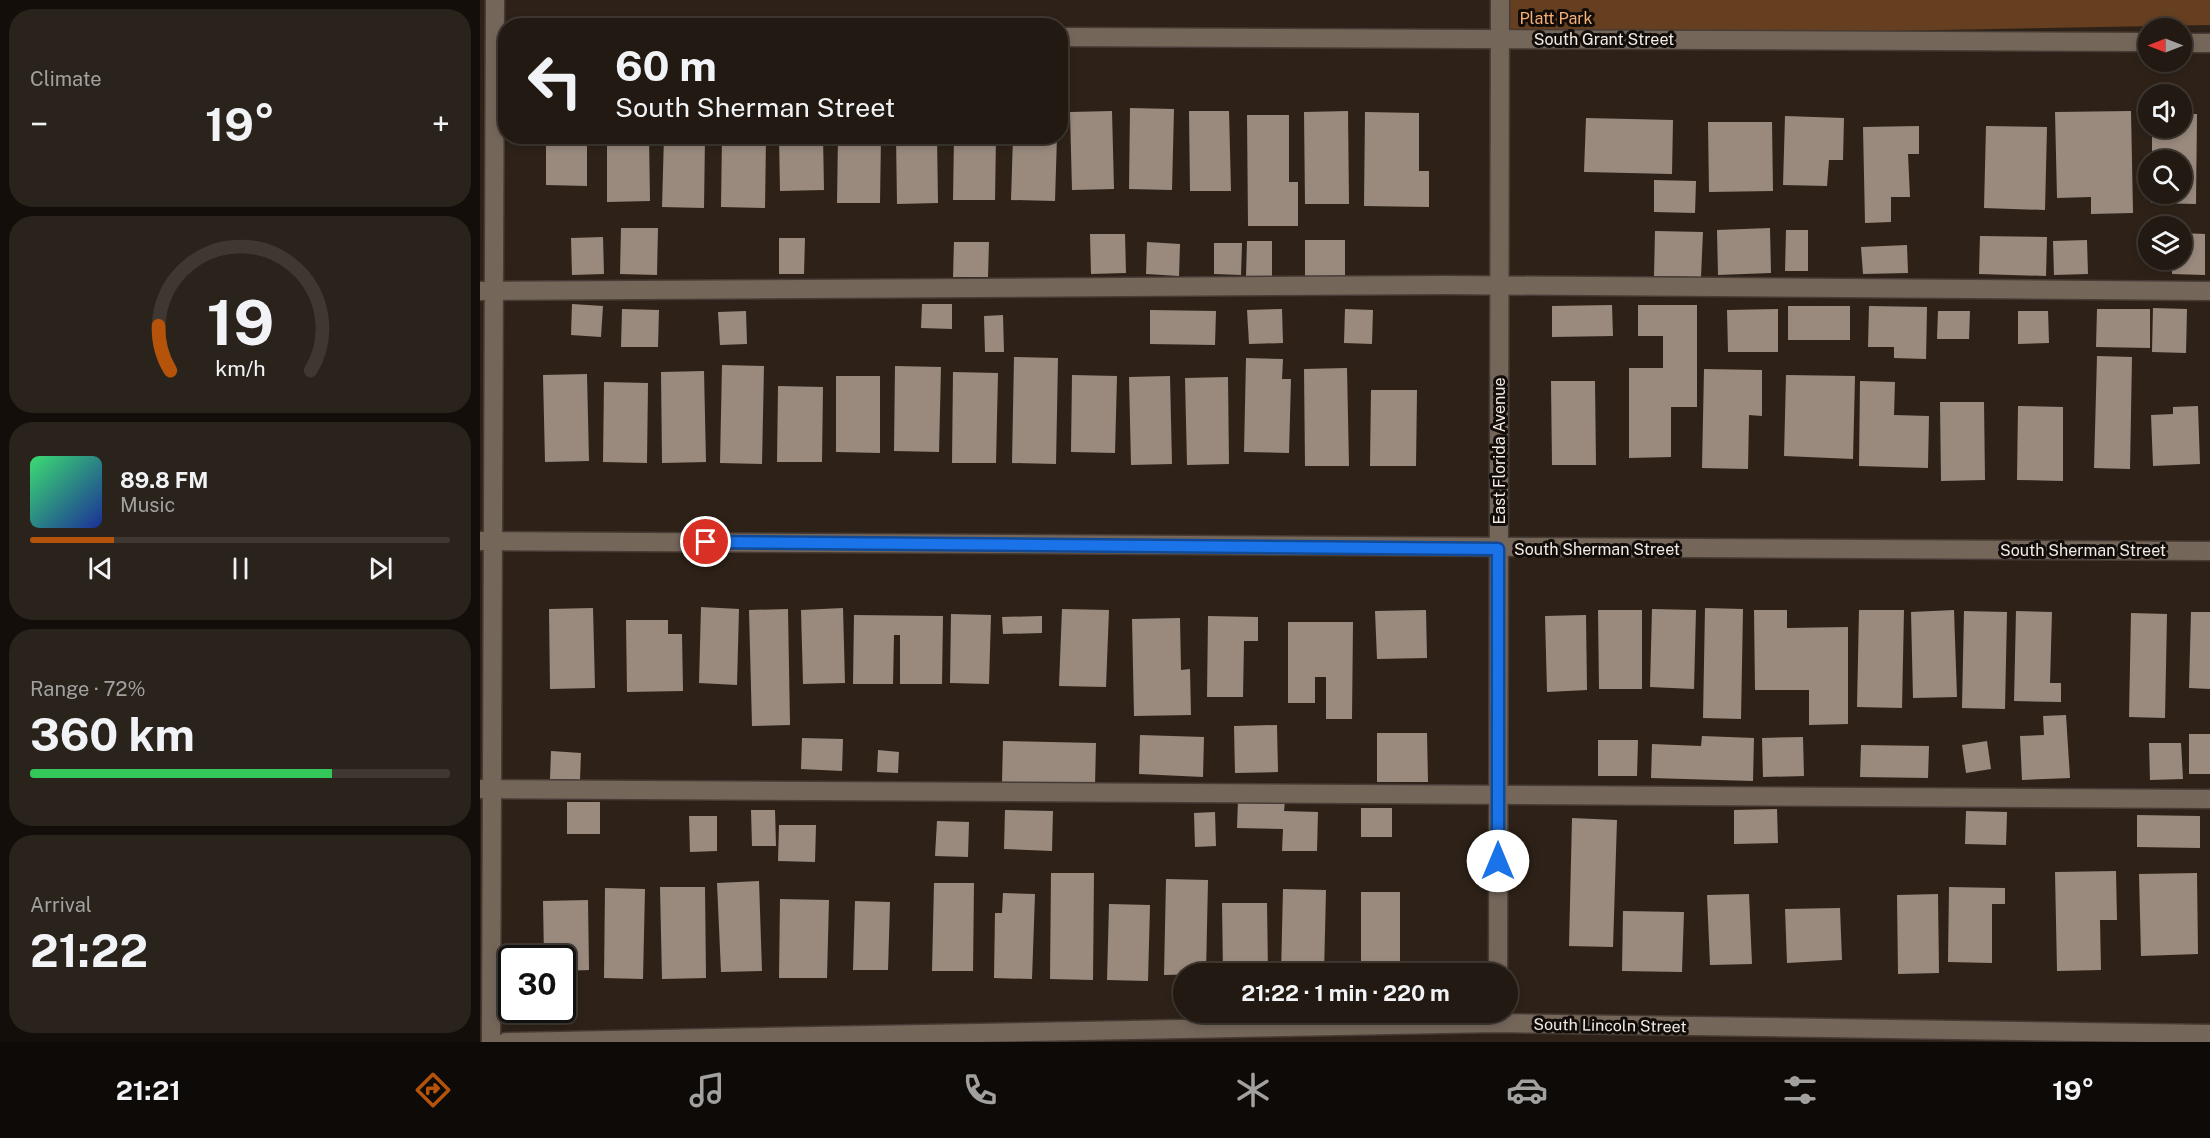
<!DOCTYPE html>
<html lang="en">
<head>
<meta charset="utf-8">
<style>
	body { margin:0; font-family:"Public Sans",sans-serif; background:#2a231b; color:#f1f3f6; height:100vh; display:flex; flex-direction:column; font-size:22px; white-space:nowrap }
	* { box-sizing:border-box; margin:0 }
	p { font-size:20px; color:#a2a19f }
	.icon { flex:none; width:33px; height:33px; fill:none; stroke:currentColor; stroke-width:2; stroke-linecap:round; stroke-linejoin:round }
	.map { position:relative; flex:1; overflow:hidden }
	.panel { display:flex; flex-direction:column; gap:9px; padding:9px; background:#130e0a; width:480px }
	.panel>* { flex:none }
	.top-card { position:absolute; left:18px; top:18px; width:570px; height:126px; border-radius:24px; box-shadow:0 3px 9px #0003,0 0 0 2px #3f3832; background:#221a12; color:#f1f3f6; overflow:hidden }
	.needle { width:39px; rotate:270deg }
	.buttons { position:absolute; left:1658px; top:18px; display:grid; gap:12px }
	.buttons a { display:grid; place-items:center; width:54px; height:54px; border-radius:50%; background:#221a12; box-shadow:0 3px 9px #0003,0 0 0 2px #3f3832; font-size:30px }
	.speed { position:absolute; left:18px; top:945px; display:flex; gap:12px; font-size:30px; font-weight:700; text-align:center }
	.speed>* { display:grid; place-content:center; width:78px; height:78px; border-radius:50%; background:#221a12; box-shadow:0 3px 9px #0003,0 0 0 2px #3f3832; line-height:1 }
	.speed .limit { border:3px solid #111; border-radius:9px; background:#fff; color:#111 }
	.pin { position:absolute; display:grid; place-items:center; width:51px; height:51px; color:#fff; margin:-26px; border:3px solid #fff; border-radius:50%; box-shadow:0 2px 6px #0007 }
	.me { position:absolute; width:66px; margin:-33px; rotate:0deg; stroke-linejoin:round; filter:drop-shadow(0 0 4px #0008) }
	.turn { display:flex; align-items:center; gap:21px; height:126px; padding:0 18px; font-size:27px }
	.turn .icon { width:78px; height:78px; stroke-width:2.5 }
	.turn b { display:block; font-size:42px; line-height:51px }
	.big { font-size:45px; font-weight:700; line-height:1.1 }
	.panel .tile { flex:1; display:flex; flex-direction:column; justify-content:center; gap:9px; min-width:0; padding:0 21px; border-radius:24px; background:#2a231b }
	.panel .dial { align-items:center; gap:0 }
	.dial svg { height:156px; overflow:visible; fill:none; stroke:#3f3832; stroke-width:7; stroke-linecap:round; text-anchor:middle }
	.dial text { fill:#f1f3f6; stroke:none }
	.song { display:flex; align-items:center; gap:18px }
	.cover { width:72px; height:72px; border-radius:9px; background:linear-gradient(135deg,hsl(140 70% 55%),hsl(230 70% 35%)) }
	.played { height:6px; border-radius:3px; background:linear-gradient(90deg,#b45309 20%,#3f3832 20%) }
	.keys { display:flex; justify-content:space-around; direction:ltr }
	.heat { display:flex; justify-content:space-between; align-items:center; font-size:33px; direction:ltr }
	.charge { height:9px; border-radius:4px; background:linear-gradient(90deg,#34c759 72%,#3f3832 0) }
	.trip { position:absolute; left:693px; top:963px; width:345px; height:60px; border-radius:30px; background:#221a12; box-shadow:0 3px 9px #0003,0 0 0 2px #3f3832; font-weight:700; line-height:60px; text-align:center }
	.tab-bar { display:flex; height:96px; justify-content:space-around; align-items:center; background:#0e0a07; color:#a2a19f }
	.tab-bar .icon { width:42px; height:42px }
	.tab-bar .on { color:#b45309 }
	.tab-bar b { font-size:27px; color:#f1f3f6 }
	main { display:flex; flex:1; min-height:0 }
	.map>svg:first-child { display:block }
	.green { fill:#653f1f }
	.building { fill:#9a8a7e }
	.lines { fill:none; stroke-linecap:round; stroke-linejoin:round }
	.minor-casing { stroke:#473c35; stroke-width:21 }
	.minor { stroke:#75665a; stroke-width:18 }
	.route-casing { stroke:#114b97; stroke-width:15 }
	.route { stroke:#1a73e8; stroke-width:10 }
	.labels { text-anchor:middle; stroke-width:6; stroke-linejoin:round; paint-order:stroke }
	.park-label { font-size:16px; fill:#f7b076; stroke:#120d09 }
	.street-label { font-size:16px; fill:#f3eae4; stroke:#120d09 }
</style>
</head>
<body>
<main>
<section class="panel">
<div class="tile"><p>Climate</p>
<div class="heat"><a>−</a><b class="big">19°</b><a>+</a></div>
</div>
<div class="tile dial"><svg viewBox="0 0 100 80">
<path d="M14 69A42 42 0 1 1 86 69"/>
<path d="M14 69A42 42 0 0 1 8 46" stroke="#b45309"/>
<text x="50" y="56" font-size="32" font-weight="700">19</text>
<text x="50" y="72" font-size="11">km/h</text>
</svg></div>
<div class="tile">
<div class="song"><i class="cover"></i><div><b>89.8 FM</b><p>Music</p></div></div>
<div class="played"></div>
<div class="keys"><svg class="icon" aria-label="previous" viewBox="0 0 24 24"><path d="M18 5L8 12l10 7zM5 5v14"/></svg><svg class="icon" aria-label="pause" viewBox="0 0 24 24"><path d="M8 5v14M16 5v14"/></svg><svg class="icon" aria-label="next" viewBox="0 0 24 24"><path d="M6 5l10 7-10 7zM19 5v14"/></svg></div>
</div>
<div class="tile"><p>Range · 72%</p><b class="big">360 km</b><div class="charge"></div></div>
<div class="tile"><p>Arrival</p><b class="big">21:22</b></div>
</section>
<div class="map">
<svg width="1730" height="1042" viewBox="0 0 1730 1042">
	<rect width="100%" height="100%" fill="#2e2218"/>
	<polygon class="green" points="1020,0 1730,0 1730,25 1020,38"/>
	<g class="building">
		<polygon points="650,108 694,109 692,190 649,189"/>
		<polygon points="632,111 634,189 592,190 590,112"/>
		<polygon points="709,111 749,111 751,191 710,191"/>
		<polygon points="868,111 869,204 825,204 824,112"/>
		<polygon points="1651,111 1653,213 1611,214 1611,197 1577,198 1575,112"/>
		<polygon points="885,112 939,113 939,171 949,171 949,207 884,206"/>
		<polygon points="1701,114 1717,114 1716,204 1671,203 1672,194 1701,194 1701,160 1672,160 1672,128 1701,128"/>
		<polygon points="767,115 809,115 809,182 818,182 818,226 768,226"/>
		<polygon points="1305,116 1364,118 1363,160 1349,160 1347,186 1303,185"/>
		<polygon points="1106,118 1193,120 1192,174 1104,172"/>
		<polygon points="1228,122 1292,122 1293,191 1229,192"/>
		<polygon points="1439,126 1439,154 1428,154 1430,197 1411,197 1411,222 1385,223 1383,127"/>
		<polygon points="1506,126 1567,127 1565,210 1504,208"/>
		<polygon points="66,136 107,136 107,186 66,185"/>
		<polygon points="127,136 169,136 170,201 127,202"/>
		<polygon points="184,136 225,136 224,208 182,207"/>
		<polygon points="242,136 286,136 285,208 241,207"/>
		<polygon points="299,136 343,136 344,190 300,191"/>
		<polygon points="358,136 401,136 400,203 357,203"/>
		<polygon points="416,136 457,136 458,203 417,204"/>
		<polygon points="474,136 516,136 515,200 473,200"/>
		<polygon points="533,136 577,136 575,201 531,200"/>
		<polygon points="1174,180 1216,181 1215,213 1174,212"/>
		<polygon points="141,228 178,228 177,275 140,274"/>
		<polygon points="1290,228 1291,273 1238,275 1237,230"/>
		<polygon points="1306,230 1328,230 1328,271 1305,271"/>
		<polygon points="1175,231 1223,232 1221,277 1174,276"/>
		<polygon points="1701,233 1725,234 1725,275 1692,274 1692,260 1701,260"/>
		<polygon points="610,234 645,234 646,273 611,274"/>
		<polygon points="1500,236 1567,237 1566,276 1499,274"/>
		<polygon points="123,237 124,274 92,275 91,238"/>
		<polygon points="299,238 325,238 324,274 299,274"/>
		<rect x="825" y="240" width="40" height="39"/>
		<polygon points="1607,240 1608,274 1574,275 1573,241"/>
		<polygon points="767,241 792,241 792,277 766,277"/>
		<polygon points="474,242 509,242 508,277 473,277"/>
		<polygon points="667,242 700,244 699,276 666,274"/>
		<polygon points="734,243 762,243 761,275 734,274"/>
		<polygon points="1427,245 1428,273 1383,274 1381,247"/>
		<polygon points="92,304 123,306 121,337 91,335"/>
		<polygon points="442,304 472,304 472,329 441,328"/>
		<polygon points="1132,305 1133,336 1072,337 1072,306"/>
		<polygon points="1158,305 1217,305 1217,407 1191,407 1191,457 1149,458 1149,368 1183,368 1183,336 1158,336"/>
		<rect x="1308" y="306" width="62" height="34"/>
		<polygon points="1389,306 1447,307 1446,359 1414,358 1414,347 1388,347"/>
		<polygon points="1673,308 1707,309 1706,353 1672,352"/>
		<polygon points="142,309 179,310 178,347 141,347"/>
		<polygon points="802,309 803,343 769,344 767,310"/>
		<polygon points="865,309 893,310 892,344 864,343"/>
		<polygon points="1298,309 1298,352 1248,352 1247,310"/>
		<polygon points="1617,309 1670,309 1670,348 1616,347"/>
		<polygon points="670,310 736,311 735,345 670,344"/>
		<polygon points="266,311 267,344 240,345 238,312"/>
		<polygon points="1458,311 1490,311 1489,339 1457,339"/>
		<polygon points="1538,311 1568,311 1569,343 1538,344"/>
		<polygon points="523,315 524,352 505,352 504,316"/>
		<polygon points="1617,356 1652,357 1650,469 1614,468"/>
		<polygon points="534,357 578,358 576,464 532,463"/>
		<polygon points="766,358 803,359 802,379 811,379 809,453 764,452"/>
		<polygon points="242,365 284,366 282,464 240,463"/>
		<polygon points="415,366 461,367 459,452 414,451"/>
		<polygon points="867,368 869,466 825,466 824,369"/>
		<polygon points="1224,369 1282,370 1282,416 1269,415 1268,469 1222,468"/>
		<polygon points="224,371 226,462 182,463 181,372"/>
		<polygon points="473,372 518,373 516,463 472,463"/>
		<polygon points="107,374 109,461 65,462 63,375"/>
		<polygon points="592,375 637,376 635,453 591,452"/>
		<polygon points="1306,375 1375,376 1373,459 1304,456"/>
		<polygon points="356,376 400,376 400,453 356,452"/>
		<polygon points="690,376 692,464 651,465 649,377"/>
		<polygon points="748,377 749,464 707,465 705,378"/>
		<polygon points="1071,381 1115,381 1116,465 1072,465"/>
		<polygon points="1380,381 1415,382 1414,415 1449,416 1448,468 1379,466"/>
		<polygon points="124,382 168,383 167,463 123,462"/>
		<polygon points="298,386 343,387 342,462 297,462"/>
		<polygon points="891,390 937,390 936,466 890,466"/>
		<polygon points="1460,402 1504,402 1505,480 1461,481"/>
		<polygon points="1538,406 1583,407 1583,481 1537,480"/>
		<polygon points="1718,406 1720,464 1673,466 1671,415 1693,414 1693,407"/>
		<polygon points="221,607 259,609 257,685 219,683"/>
		<polygon points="113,608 115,688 70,689 69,609"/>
		<polygon points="363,608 365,683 323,684 321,610"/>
		<polygon points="1225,608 1263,609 1261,719 1223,718"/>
		<polygon points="308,609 310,725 272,726 269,610"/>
		<polygon points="582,609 629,610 626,687 579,686"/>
		<polygon points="1172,609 1216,610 1214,689 1170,687"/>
		<polygon points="946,610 947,658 897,659 895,611"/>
		<polygon points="1118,610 1162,610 1162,689 1119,689"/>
		<polygon points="1274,610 1307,610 1307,628 1368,627 1368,724 1329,725 1329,690 1275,690"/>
		<polygon points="1379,610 1424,610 1422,708 1377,707"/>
		<polygon points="1474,610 1477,697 1433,698 1431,612"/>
		<polygon points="1484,611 1527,612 1525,709 1482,708"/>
		<polygon points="1536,611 1572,612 1570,683 1581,683 1581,702 1534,701"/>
		<polygon points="1711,612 1730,612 1730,689 1709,688"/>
		<polygon points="1651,613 1687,614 1685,718 1649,717"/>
		<polygon points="471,614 511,615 509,684 470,683"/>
		<polygon points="374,615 463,616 462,684 420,684 420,635 414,635 413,684 373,684"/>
		<polygon points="1106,615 1107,690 1067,692 1065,616"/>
		<polygon points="562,616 562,633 523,634 522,617"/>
		<polygon points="728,616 778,617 778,641 764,641 763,697 727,697"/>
		<polygon points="700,618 701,670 710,669 711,715 654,716 652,619"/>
		<polygon points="146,620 188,620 188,634 202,634 203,691 147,692"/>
		<polygon points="808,622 873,622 872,719 846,719 846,677 835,677 835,703 808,703"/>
		<polygon points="1586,715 1590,778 1542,780 1540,736 1564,735 1563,716"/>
		<polygon points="797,725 798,772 755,773 754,726"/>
		<polygon points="897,733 947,733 948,782 897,782"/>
		<rect x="1709" y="734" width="21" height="40"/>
		<polygon points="660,735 724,737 723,777 659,774"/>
		<polygon points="1222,736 1274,738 1273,781 1171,778 1172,744 1221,746"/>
		<polygon points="1323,737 1324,776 1283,777 1282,738"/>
		<polygon points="322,738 363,739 362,771 321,769"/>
		<polygon points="1118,740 1158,740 1157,776 1118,776"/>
		<polygon points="523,741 616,743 615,785 522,783"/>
		<polygon points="1507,741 1511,769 1486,773 1482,745"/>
		<polygon points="1669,743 1701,743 1703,779 1670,780"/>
		<polygon points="1381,745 1449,746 1448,778 1380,777"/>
		<polygon points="398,750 419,752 418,773 397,772"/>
		<polygon points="71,751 101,753 100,780 70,779"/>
		<polygon points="758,800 805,801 804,811 838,812 837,851 802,851 803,829 757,828"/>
		<rect x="87" y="802" width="33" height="32"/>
		<rect x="881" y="808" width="31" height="29"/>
		<polygon points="1297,809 1298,843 1254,844 1254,810"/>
		<polygon points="271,810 295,810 296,846 272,846"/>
		<polygon points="525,810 573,811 572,851 524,849"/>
		<polygon points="1486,811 1527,812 1526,845 1485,844"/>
		<polygon points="735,812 736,846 715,847 714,813"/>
		<polygon points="1657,815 1720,816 1720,848 1657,847"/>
		<polygon points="209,816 237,816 237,851 210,852"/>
		<polygon points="1092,818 1137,820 1133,947 1089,946"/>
		<polygon points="457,821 489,822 488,857 455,856"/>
		<polygon points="299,825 336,825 335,862 298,861"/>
		<polygon points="1636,871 1637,920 1620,920 1621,970 1577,971 1575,872"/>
		<polygon points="571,873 614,873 613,980 570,979"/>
		<polygon points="1717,873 1718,954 1661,956 1659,874"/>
		<polygon points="686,879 728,880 726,974 684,975"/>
		<polygon points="279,881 282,971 241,972 237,883"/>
		<polygon points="454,883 494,883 493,971 452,971"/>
		<polygon points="180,887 225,887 226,978 182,979"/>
		<polygon points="1469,887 1525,888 1525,904 1512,904 1512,963 1468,962"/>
		<polygon points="125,888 165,889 163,979 124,978"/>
		<polygon points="803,889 846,890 844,974 801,974"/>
		<rect x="881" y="892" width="39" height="82"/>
		<polygon points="523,893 555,894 552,979 514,978 515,913 522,913"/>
		<polygon points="1269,894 1272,964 1230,965 1227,895"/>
		<polygon points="1458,894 1459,973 1418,974 1417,895"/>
		<polygon points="300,899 349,900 347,978 299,978"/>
		<polygon points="108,900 109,970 82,971 82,958 64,958 63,901"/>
		<polygon points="375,901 410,902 408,970 373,970"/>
		<polygon points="742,903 787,903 788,974 743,974"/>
		<polygon points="629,904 670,905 668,981 627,980"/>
		<polygon points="1360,908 1362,960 1307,963 1305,909"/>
		<polygon points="1143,911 1204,912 1202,972 1142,971"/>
	</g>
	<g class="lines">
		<defs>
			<g id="minor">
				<polyline points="580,37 1668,42"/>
				<polyline points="1701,43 1730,43"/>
				<polyline points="0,291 966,285 1730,291"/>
				<polyline points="0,541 1730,551"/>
				<polyline points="0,789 1730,799"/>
				<polyline points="1018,974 1020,0"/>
				<polyline points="11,1042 15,0"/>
				<polyline points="26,1042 1017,1023 1730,1034"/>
			</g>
		</defs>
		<use href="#minor" class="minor-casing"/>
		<use href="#minor" class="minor"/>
	</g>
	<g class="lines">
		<defs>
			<polyline id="route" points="226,542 1018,549 1018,861"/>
		</defs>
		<use href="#route" class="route-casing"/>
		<use href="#route" class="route"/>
	</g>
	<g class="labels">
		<g class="park-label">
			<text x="1076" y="24">Platt Park</text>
		</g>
		<g class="street-label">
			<text x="1124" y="45">South Grant Street</text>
			<text transform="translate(1019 451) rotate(-90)" y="6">East Florida Avenue</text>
			<text x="1117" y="555">South Sherman Street</text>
			<text x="1603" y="556">South Sherman Street</text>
			<text transform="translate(1130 1025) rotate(1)" y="6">South Lincoln Street</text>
		</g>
	</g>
</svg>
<div class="buttons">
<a><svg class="needle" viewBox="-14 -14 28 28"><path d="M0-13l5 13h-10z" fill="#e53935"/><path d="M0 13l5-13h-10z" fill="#a2a19f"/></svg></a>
<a><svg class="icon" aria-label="sound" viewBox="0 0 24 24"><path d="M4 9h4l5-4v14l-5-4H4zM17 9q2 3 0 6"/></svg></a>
<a><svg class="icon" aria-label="search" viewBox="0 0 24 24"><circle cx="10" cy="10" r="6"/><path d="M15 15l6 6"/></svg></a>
<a><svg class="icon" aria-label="layers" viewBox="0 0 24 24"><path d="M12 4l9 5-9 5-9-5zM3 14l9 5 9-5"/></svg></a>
</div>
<div class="speed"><div class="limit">30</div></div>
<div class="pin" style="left:226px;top:542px;background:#d93025"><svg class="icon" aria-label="arrive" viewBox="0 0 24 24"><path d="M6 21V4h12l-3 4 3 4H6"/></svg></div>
<svg class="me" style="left:1018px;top:861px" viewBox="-20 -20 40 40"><circle r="19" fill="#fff"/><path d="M0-13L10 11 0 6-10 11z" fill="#1a73e8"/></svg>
<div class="trip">21:22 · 1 min · 220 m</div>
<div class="top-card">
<div class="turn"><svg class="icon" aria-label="left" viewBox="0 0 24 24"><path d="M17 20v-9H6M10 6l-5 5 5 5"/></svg><div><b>60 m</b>South Sherman Street</div></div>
</div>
</div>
</main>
<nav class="tab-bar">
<b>21:21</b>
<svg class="icon on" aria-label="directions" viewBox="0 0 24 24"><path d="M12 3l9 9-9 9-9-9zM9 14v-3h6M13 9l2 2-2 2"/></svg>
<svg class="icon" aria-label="music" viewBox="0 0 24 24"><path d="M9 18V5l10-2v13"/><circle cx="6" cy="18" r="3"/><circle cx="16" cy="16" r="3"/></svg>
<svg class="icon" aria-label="phone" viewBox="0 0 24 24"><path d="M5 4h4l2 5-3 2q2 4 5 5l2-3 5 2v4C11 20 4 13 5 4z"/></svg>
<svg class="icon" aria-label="climate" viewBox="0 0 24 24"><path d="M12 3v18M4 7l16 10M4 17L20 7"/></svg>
<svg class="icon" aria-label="car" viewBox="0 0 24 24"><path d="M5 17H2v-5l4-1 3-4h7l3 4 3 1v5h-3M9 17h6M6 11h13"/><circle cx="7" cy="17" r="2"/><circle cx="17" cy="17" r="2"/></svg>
<svg class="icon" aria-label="filters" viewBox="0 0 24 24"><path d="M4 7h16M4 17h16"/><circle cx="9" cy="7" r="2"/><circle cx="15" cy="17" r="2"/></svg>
<b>19°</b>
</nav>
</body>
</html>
